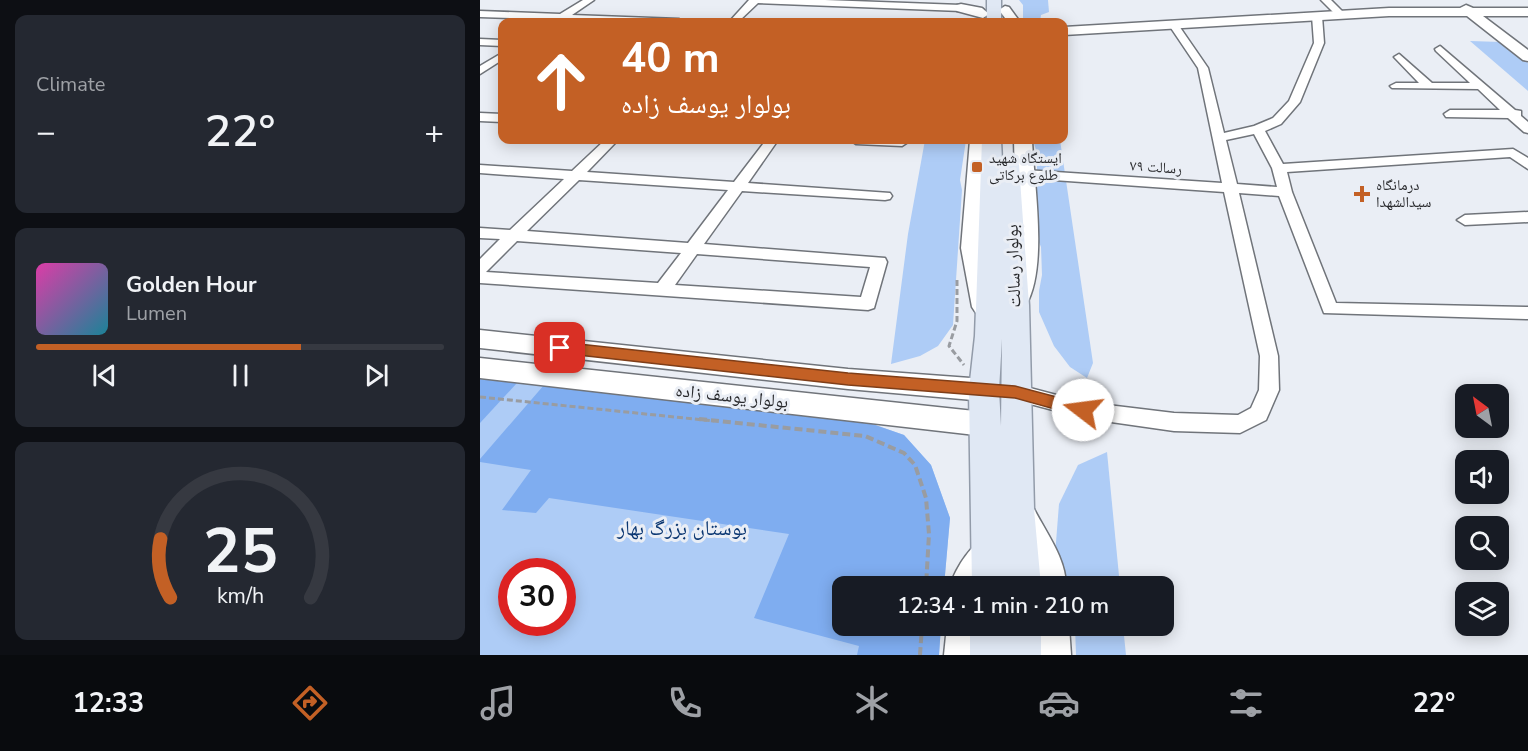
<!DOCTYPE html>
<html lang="en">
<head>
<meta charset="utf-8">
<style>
	body { margin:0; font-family:"Nunito Sans","Noto Naskh Arabic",sans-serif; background:#242831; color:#f1f3f6; height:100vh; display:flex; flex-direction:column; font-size:22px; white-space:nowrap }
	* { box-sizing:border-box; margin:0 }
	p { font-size:20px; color:#9ea1a6 }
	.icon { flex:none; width:33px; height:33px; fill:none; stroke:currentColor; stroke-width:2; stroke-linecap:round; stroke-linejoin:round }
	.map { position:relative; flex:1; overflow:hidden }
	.side { display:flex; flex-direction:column; gap:15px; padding:15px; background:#0d0f14; width:480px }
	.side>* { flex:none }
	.hud { position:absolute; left:18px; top:18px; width:570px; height:126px; border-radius:12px; box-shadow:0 3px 15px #0003; background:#c36025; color:#fff; overflow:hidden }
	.needle { width:39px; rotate:328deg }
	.controls { position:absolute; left:975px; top:384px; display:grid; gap:12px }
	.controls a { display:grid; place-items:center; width:54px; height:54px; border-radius:12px; background:#171b24; box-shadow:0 3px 15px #0003; font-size:30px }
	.speed { position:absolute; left:18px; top:558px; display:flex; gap:12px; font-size:30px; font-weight:700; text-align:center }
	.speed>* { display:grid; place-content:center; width:78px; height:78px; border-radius:50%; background:#171b24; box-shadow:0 3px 15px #0003; line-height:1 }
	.speed .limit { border:9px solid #d22; background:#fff; color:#111 }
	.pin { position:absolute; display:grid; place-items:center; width:51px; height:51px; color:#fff; margin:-26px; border-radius:12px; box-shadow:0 3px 9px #0006 }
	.me { position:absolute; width:66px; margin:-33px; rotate:285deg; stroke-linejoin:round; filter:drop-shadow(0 0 4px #0008) }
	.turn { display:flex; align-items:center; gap:21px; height:126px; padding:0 24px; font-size:27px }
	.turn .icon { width:78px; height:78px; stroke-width:2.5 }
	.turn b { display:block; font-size:42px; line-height:51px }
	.big { font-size:45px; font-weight:600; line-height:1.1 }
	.side .widget { flex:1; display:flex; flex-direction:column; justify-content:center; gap:9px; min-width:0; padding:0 21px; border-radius:12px; background:#242831 }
	.side .dial { align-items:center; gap:0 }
	.dial svg { height:156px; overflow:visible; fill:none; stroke:#363941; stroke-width:7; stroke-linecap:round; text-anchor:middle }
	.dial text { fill:#f1f3f6; stroke:none }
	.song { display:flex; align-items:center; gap:18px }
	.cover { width:72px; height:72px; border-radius:9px; background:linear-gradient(135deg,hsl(320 70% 55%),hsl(190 70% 35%)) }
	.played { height:6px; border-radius:3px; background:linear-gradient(90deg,#c36025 65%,#363941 65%) }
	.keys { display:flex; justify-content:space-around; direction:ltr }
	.heat { display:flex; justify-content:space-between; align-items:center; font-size:33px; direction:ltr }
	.trip { position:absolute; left:352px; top:576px; width:342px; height:60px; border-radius:12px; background:#171b24; box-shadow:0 3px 15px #0003; font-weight:600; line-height:60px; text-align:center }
	.menu { display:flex; height:96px; justify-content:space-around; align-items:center; background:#090b0e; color:#9ea1a6 }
	.menu .icon { width:42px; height:42px }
	.menu .on { color:#c36025 }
	.menu b { font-size:27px; color:#f1f3f6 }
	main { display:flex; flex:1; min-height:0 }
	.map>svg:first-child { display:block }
	.green { fill:#aeccf6; fill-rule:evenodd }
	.forest { fill:#7fadf0 }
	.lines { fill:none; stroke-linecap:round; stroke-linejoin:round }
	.street-casing { stroke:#70747a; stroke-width:3 }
	.secondary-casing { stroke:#70747a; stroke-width:3 }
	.primary-casing { stroke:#929ba9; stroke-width:3 }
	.path-far1 { stroke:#999ca1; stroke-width:3; stroke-dasharray:6 3; stroke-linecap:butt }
	.path { stroke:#999ca1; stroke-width:4; stroke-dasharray:8 4; stroke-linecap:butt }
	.street { fill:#fff; fill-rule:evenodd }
	.secondary { fill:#fff; fill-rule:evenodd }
	.primary { fill:#e0e8f4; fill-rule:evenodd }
	.route { fill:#c36025; stroke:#7f3e18; stroke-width:1.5 }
	.poi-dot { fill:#c36025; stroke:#eaeef5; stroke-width:2 }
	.labels { text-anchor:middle; stroke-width:6; stroke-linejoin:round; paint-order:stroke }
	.far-poi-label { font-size:15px; fill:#28292c; stroke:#eaeef5; text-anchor:start }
	.far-street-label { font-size:15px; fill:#28292c; stroke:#eaeef5 }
	.street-label { font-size:18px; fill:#28292c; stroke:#eaeef5 }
	.near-park-label { font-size:21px; fill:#0b3772; stroke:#eaeef5 }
</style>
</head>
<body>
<main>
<section class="side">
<div class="widget"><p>Climate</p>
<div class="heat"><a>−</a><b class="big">22°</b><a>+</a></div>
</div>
<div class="widget">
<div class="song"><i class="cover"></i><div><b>Golden Hour</b><p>Lumen</p></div></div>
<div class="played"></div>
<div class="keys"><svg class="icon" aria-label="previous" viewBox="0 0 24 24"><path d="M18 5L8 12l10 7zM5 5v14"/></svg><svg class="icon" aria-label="pause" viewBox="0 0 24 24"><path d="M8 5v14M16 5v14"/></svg><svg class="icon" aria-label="next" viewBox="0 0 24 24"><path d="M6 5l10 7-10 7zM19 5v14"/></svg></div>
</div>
<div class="widget dial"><svg viewBox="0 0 100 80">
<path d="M14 69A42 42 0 1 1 86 69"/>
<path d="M14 69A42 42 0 0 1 9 39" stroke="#c36025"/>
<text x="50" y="56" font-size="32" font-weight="700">25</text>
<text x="50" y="72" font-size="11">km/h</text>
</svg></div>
</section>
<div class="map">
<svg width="1048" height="655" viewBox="0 0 1048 655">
	<rect width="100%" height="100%" fill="#eaeef5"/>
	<g class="green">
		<polygon points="539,0 568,0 569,12 561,15 560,22 543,22 543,5"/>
		<polygon points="990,41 1021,42 1048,63 1048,91"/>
		<polygon points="445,140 486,140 480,180 482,190 473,325 458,346 440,356 411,364 428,234"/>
		<polygon points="553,140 580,140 613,363 607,378 590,367 574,346 559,312 559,291 562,275 561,247 555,233 554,196 558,185 556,150"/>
		<path d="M0 379 378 419 424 435 451 465 470 518 464 586H363V626H461L459 655H0ZM32 572H82V622H32Z"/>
		<polygon points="627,452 640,586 591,586 575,555 579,504 598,465"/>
		<polygon points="595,626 643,626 646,655 596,655"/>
	</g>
	<g class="forest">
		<polygon points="0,379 37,383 0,423"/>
		<polygon points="64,385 378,419 424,435 451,465 470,518 464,586 363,586 363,626 461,626 459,655 377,655 379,646 274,618 309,534 69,498 56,513 22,510 51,470 0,462 0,459"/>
	</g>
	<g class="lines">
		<defs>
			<g id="street">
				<polygon points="103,0 114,0 92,15 199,19 204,22 140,22 0,17 0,11 80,14"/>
				<polygon points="269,0 345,0 481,5 486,8 481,11 278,3 258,22 249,22"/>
				<polygon points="841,0 851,0 866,15 858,17"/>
				<path d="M837 13 842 16 844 43 820 102 801 124 785 131 803 164 1033 149 1048 158V169L1030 157 807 172 812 192 856 303 1048 307V319L844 313 799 196 759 193 798 356 799 390 786 420 760 433 694 431 603 418 528 398 525 392 528 386 535 384 603 402 694 413 758 415 771 408 779 390 780 356 744 192 545 178 538 174 545 170 742 183 718 68 689 25 697 23 728 68 744 133 774 126 793 118 809 101 834 43 832 16ZM774 134 792 168 797 187 757 184 746 140Z"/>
				<polygon points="0,39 22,40 22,46 0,45"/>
				<polygon points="960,46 1035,110 1041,111 1041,116 1048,122 1048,133 1044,132 1028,118 966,117 964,114 970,110 1020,110 998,89 912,88 910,86 916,83 939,83 914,57 919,54 952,83 990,83 956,51 955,49"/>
				<polygon points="22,53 22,60 0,74 0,66"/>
				<polygon points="0,113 22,114 22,122 0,121"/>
				<path d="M125 140H138L107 172 254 182 286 140H298L268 183 410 193 412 196 410 199 405 200 262 191 224 244 405 258 407 262 394 308 388 310 0 283V259L20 239 0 238V228L30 230 84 179 0 173V165L92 171ZM99 180 248 190 208 243 47 231ZM37 241 201 253 178 283 6 272ZM217 254 390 267 381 297 195 285Z"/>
				<polygon points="370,140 427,140 428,142 422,146 376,144"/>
				<polygon points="1048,212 1048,222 985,225 977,220 985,215"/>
			</g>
			<g id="secondary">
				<polygon points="481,4 502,8 509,14 503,18 477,11 475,8 477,5"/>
				<polygon points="986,5 993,8 1048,8 1048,16 1003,16 1048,50 1048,61 1043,60 987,16 909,16 584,35 584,27 909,8 980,8"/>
				<polygon points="525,6 529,7 540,22 528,22 519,10"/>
				<polygon points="490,140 507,140 503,248 516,307 512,313 504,315 496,313 492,307 481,248"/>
				<path d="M534 140H552C554 185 568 267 546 305L538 307 530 305 527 299 537 263Z"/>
				<polygon points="0,330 368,369 504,379 513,382 517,390 513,398 504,401 368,389 0,348"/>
				<polygon points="0,358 504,412 514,416 518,424 514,432 504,436 0,378"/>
				<path d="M543 505 554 509C567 534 586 559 586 586H554L553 573 528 520 532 509Z"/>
				<path d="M511 534 522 539 527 550 505 586H470C476 567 492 542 511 534Z"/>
				<polygon points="467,626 501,626 500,655 464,655"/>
				<polygon points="555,626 589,626 591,655 555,655"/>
			</g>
			<g id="primary">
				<rect x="507" y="0" width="14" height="22"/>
				<path d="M502 140H521L522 161 529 159 536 161 539 165 549 305 554 509 561 586H492L489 390 495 336ZM522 339 521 426 519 390Z"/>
				<rect x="490" y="626" width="71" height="29"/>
			</g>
		</defs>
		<use href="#street" class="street-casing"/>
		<use href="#secondary" class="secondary-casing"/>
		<use href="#primary" class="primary-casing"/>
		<g class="path-far1">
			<polyline points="477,280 477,321 469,346 484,365"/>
			<polyline points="0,397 234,421"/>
		</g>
		<g class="path">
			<polyline points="219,419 385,436 424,453 435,465 446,498 449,534 446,586"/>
			<polyline points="440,655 442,626"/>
		</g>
		<use href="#street" class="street"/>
		<use href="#secondary" class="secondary"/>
		<use href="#primary" class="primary"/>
	</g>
	<polygon class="route" points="80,342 368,373 535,386 603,404 608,406 610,410 608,415 603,417 535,398 368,385 80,353 73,348"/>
	<g class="poi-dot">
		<rect x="491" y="161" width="12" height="12" rx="3"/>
		<path d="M879 185h6v6h6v6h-6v6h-6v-6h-6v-6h6z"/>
	</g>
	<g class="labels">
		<g class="far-poi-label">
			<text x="509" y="163">ایستگاه شهید<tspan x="509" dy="17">طلوع برکاتی</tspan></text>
			<text x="896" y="190">درمانگاه<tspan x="896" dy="17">سیدالشهدا</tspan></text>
		</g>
		<g class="far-street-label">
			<text transform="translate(676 167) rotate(4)" y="5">رسالت ۷۹</text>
		</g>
		<g class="street-label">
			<text transform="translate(533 266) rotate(-92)" y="6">بولوار رسالت</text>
			<text transform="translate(252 396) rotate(6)" y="6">بولوار یوسف زاده</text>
		</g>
		<g class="near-park-label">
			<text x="202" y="535">بوستان بزرگ بهار</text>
		</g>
	</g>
</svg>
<div class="controls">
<a><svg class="needle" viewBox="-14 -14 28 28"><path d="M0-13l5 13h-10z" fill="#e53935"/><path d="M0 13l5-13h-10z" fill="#9ea1a6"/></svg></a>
<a><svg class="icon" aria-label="sound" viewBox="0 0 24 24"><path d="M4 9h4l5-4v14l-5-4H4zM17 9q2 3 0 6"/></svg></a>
<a><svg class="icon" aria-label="search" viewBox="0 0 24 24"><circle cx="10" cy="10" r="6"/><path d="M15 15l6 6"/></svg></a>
<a><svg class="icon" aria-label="layers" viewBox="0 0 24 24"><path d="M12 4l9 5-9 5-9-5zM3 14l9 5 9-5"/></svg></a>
</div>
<div class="speed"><div class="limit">30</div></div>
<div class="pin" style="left:80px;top:348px;background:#d93025"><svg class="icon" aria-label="arrive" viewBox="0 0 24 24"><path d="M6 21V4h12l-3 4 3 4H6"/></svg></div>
<svg class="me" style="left:603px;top:410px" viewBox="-20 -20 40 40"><circle r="19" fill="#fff"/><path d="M0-13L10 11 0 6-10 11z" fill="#c36025"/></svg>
<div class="trip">12:34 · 1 min · 210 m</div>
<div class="hud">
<div class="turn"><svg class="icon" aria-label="ahead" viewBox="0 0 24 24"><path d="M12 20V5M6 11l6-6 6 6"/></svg><div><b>40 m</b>بولوار یوسف زاده</div></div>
</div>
</div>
</main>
<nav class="menu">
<b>12:33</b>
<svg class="icon on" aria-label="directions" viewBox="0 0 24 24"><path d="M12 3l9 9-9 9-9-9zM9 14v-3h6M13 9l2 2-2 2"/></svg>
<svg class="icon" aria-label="music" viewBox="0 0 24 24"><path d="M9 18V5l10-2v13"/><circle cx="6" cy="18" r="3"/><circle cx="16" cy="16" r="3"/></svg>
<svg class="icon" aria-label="phone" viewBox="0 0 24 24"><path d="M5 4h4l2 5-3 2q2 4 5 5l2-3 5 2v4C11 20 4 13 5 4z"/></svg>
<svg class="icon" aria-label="climate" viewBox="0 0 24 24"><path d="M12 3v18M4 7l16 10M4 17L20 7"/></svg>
<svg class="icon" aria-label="car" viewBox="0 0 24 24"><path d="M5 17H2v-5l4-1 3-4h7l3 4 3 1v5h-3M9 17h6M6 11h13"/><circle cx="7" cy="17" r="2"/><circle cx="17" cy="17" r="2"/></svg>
<svg class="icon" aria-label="filters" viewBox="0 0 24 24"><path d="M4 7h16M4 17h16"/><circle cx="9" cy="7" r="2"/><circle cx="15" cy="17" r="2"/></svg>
<b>22°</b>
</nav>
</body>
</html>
